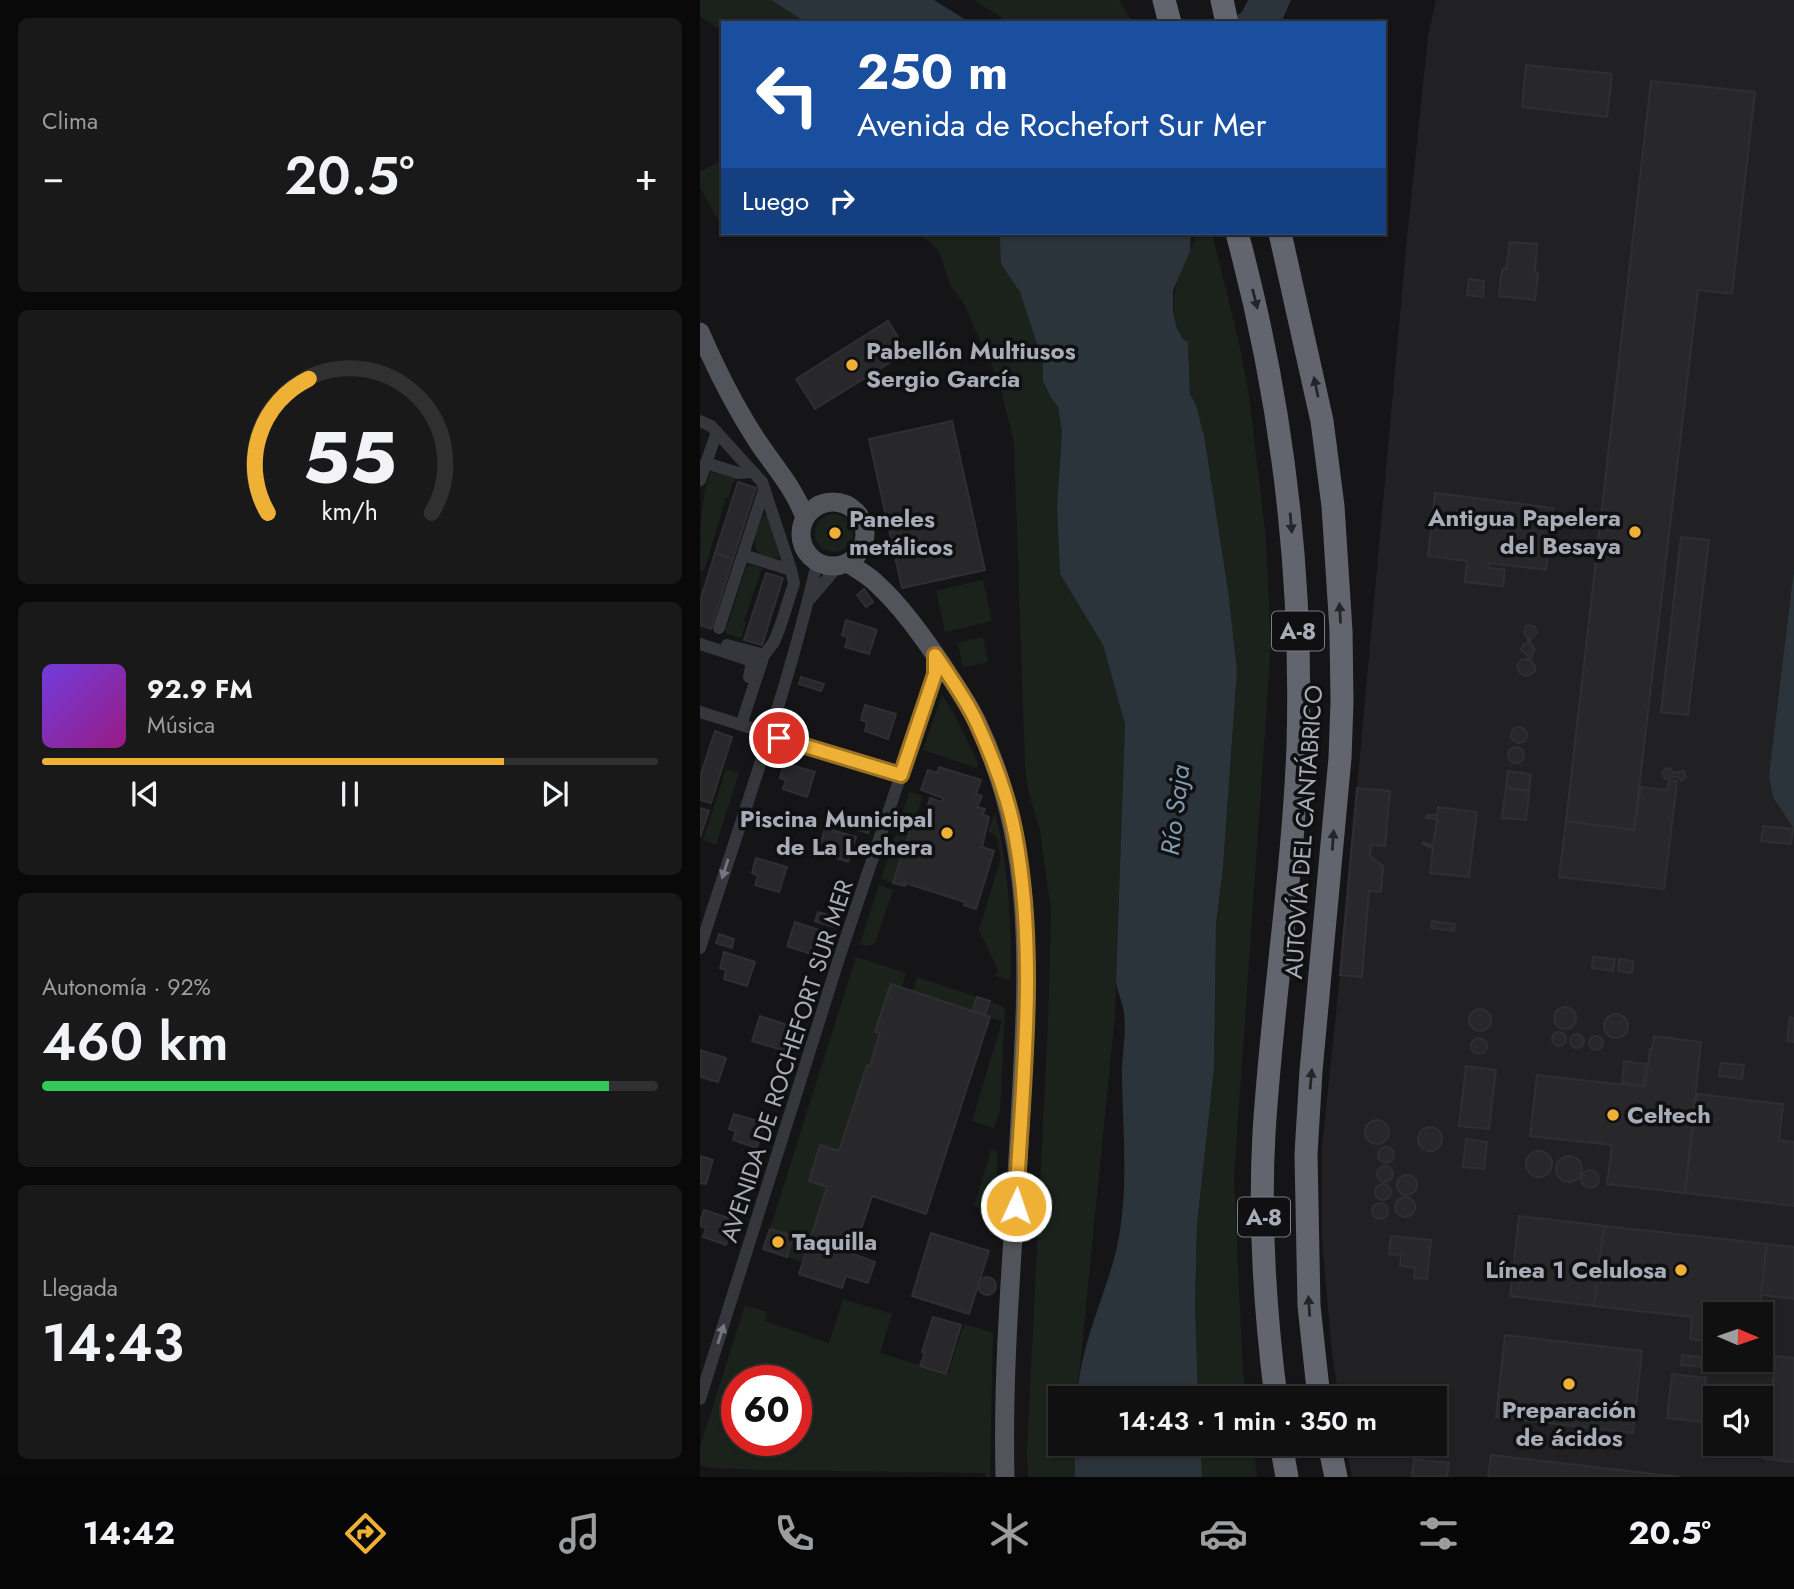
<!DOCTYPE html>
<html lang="es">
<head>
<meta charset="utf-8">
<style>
	body { margin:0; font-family:Jost,sans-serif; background:#19191a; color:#f1f3f6; height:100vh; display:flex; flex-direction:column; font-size:26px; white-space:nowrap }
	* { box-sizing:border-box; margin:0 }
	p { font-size:23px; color:#9c9d9f }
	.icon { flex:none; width:38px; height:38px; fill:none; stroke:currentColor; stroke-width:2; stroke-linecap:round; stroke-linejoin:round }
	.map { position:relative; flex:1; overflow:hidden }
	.drawer { display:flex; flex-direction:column; gap:18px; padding:18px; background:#090909; width:700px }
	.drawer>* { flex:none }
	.guide { position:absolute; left:21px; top:21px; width:665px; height:214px; border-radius:0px; box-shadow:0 2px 5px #0004,0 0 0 2px #303031; background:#1a4fa0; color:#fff; overflow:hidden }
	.needle { width:46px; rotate:92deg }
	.fabs { position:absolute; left:1003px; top:1302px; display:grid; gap:14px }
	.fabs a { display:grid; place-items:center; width:70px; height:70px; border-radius:0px; background:#101011; box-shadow:0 2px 5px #0004,0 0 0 2px #303031; font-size:35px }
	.speed { position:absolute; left:21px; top:1365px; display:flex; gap:14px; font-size:35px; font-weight:700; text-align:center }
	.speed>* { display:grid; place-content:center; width:91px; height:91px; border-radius:50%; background:#101011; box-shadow:0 2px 5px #0004,0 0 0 2px #303031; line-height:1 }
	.speed .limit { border:10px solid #d22; background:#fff; color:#111 }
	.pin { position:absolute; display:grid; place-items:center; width:60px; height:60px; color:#fff; margin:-30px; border:4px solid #fff; border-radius:50%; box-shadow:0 2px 7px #0007 }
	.me { position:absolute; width:77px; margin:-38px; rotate:3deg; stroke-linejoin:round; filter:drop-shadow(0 0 5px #0008) }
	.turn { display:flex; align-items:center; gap:24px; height:147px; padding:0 21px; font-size:32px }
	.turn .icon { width:91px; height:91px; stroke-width:2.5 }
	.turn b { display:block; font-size:49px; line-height:60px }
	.then { display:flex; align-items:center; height:66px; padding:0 21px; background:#0003; gap:14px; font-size:26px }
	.big { font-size:52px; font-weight:600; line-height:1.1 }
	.drawer .widget { flex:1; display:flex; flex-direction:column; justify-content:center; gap:10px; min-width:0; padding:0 24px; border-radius:10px; background:#19191a }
	.drawer .dial { align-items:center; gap:0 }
	.dial svg { height:182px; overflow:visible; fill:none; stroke:#303031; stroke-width:7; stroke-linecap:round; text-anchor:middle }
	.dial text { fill:#f1f3f6; stroke:none }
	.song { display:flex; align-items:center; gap:21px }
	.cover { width:84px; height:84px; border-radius:10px; background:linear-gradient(135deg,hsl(260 70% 55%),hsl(310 70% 35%)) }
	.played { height:7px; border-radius:4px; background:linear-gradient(90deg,#efb036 75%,#303031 75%) }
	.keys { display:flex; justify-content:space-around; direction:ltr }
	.heat { display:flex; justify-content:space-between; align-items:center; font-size:38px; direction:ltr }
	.charge { height:10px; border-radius:5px; background:linear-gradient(90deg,#34c759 92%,#303031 0) }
	.trip { position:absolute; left:348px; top:1386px; width:399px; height:70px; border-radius:0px; background:#101011; box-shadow:0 2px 5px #0004,0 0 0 2px #303031; font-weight:600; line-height:70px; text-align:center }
	.menu { display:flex; height:112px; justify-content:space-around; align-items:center; background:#060607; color:#9c9d9f }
	.menu .icon { width:49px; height:49px }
	.menu .active { color:#efb036 }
	.menu b { font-size:32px; color:#f1f3f6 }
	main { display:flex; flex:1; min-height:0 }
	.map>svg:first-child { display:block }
	.built { fill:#212124; fill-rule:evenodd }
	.green { fill:#1b221c; fill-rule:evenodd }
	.water { fill:#2b343b }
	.building { fill:#28282b; stroke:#2f2f33; stroke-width:2 }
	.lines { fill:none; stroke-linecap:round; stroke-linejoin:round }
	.street { stroke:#36373c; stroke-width:12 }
	.primary { stroke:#52545b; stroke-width:19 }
	.highway { stroke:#62656d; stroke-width:23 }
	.oneway { fill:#242529 }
	.oneway2 { fill:#747780 }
	.route-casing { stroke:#9b7223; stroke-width:18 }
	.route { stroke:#efb036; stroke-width:12 }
	.poi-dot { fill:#efb036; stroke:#101012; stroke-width:2.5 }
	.labels { text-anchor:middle; stroke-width:7; stroke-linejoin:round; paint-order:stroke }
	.shield { fill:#101012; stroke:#7a7d86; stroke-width:2 }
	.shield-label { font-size:23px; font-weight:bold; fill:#a7acb7 }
	.poi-label { font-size:24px; font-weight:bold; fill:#a7acb7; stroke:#101012; text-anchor:start }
	.street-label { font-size:24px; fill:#a7acb7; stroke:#101012 }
	.water-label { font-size:26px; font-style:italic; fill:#7f9ab1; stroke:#101012 }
</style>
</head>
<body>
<main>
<section class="drawer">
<div class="widget"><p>Clima</p>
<div class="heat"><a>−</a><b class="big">20.5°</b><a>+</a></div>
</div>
<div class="widget dial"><svg viewBox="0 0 100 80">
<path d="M14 69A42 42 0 1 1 86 69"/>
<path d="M14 69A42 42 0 0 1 32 10" stroke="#efb036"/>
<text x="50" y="56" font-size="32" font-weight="700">55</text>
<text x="50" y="72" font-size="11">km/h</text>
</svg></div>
<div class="widget">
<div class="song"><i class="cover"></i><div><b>92.9 FM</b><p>Música</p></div></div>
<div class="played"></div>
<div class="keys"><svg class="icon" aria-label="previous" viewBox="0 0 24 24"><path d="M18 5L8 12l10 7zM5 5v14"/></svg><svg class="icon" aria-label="pause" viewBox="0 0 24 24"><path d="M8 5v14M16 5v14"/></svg><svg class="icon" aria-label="next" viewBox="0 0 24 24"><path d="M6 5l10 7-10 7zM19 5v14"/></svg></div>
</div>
<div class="widget"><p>Autonomía · 92%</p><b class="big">460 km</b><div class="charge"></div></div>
<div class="widget"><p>Llegada</p><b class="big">14:43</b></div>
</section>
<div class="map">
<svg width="1094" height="1477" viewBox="0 0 1094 1477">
	<rect width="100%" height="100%" fill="#151517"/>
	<path class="built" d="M736 0H1094V1477H652L646 1444H735V1398H639L632 1353 622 1241V1146L640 975 707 238 728 36ZM1015 1314H1060V1360H1015ZM1015 1398H1060V1444H1015Z"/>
	<g class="green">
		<polygon points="0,0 71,0 107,23 23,23 23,31 0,17"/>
		<polygon points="274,0 419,0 433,23 310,23"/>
		<polygon points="23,159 23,229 0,187 0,172"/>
		<polygon points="219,233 315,233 343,365 343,381 351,398 358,407 362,431 357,506 360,574 403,645 425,724 415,1015 378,1386 379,1398 360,1398 360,1444 384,1444 387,1477 328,1477 327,1450 348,1024 351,911 340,831 329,793 325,766 314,442 298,379 263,302 250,285 239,251"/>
		<path d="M498 233H512L539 343 549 395 566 539 571 645 534 1178 543 1374 546 1398H488L495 1306 497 1224 514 1069 516 924 523 867 537 671 529 597 504 436 490 395 488 342C481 338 478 332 476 324 468 290 484 263 498 233Z"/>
		<path d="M11 472 35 478 28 498H26L4 571 0 570C0 543 0 493 11 472Z"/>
		<circle cx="134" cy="533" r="19"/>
		<path d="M64 515H67L80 558C46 558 53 537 64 515Z"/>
		<polygon points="51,565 62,568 44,621 46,622 41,638 25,633 46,568"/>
		<polygon points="283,580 292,621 245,632 236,591"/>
		<polygon points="283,637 288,662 263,667 258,643"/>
		<polygon points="242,695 253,712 278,763 277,768 223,750"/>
		<polygon points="26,769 39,773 16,845 3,840"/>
		<polygon points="209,792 223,796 193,883 181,879"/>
		<path d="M295 813C309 867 311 921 311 977L308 980 293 975 299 972 279 930 301 858 296 836 288 831Z"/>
		<polygon points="179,885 193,890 175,943 167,946 160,944"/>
		<polygon points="156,957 206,973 202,988 191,985 175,1031 180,1033 170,1066 166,1065 139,1151 120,1146 109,1181 127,1187 103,1262 87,1257 93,1236 70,1229"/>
		<polygon points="217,977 277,997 273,1010 285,1013 290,1001 305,1008 300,1110 294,1128 272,1121 302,1021 212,991"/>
		<polygon points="296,1150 298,1152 295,1211 292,1213 274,1206 291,1151"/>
		<path d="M143 1299 192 1314 180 1353 248 1374 264 1324 293 1333 290 1477H286L285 1473 62 1470 12 1468 0 1465V1447L45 1305 67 1312 65 1321 129 1343ZM37 1381H96V1440H37Z"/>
		<polygon points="487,1444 553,1444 557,1477 487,1477"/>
	</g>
	<g class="water">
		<polygon points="71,0 234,0 271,23 107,23"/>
		<polygon points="548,0 591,0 581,23 527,23 542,12"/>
		<path d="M305 233H491L490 251 473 291V311L477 329 483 339 488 342 490 395C499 406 499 422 504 435L529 597 537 671 523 867 516 924 514 1069 497 1224 495 1306 498 1398H377C381 1346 400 1308 414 1259 430 1200 423 1138 422 1078 421 1056 427 1035 424 1013 423 1003 418 993 416 983L425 724 403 645 360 574 357 506 362 431 358 407 351 398 343 381V365L338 347 320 292 301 264 300 237Z"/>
		<polygon points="1094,569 1094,829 1073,797 1069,776"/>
		<polygon points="375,1444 500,1444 502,1477 375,1477"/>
	</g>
	<g class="building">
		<polygon points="826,65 912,74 907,117 822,107"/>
		<polygon points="951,81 1055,92 1032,294 998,290 934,830 866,821"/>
		<polygon points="810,242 837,244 835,272 838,273 835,300 799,296 802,269 806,269"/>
		<polygon points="769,279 784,281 783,297 767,295"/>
		<polygon points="188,321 207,352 115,409 96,379"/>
		<polygon points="252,421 285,570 202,588 169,439"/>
		<polygon points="38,482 56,488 33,559 15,553"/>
		<polygon points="735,493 853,508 846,570 789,563 788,568 805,570 803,586 765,582 767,561 728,556"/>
		<polygon points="981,537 1009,540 988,715 961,712"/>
		<polygon points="15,553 33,559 11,629 0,625 0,601"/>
		<polygon points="66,573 83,578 62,645 44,640"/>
		<polygon points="164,589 173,602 166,607 157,595"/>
		<polygon points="146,620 177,630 169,654 145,647 148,638 142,635"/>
		<polygon points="828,625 835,627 837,633 831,638 830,643 835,649 830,660 835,666 835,671 830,675 825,676 820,673 817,666 821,660 828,659 828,656 821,650 823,645 828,642 828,638 824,633 825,628"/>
		<polygon points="101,677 124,684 121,691 99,684"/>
		<polygon points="165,705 196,714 188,739 165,731 167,722 161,720"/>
		<circle cx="819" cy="735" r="8"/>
		<polygon points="15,731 32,737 11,803 0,800 0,777"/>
		<circle cx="816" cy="755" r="8"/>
		<polygon points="84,763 115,772 107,797 83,789 86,780 80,778"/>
		<polygon points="239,767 281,780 276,794 282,796 277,807 285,809 283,815 289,817 282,847 294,851 276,909 264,905 265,902 205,883 205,886 193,883 212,825 216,826 218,820 223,821 230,798 242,802 243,798 221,790 228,770 237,773"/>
		<polygon points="967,768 972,770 973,773 984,771 986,777 981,780 976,776 965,779 962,772"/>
		<polygon points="808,771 830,774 829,791 806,788"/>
		<polygon points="831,774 826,820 802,818 806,788 829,791"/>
		<polygon points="969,780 977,781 976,791 964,889 859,877 866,821 934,830 941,787 967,790"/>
		<polygon points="657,788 690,791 685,846 671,845 670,856 683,866 681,892 669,891 662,977 640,975"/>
		<polygon points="738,807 777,812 769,877 730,873 733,848 722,844 723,842 733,846 737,819 726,818 727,815 737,815"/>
		<polygon points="0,808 9,811 0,837"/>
		<polygon points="149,818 171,824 168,833 146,826"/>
		<polygon points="1063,826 1093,829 1091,844 1061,841"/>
		<polygon points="125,828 156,837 148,862 125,854 128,845 121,843"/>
		<polygon points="56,858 87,867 79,892 55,885 58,876 52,873"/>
		<polygon points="118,912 140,919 137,928 115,921"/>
		<polygon points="732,921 755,924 754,931 731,928"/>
		<polygon points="95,922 125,932 117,956 87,946"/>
		<polygon points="19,934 34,939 32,948 16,943"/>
		<polygon points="24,952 55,962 47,986 24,979 26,970 20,968"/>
		<polygon points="893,957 915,959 913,971 892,968"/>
		<polygon points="919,959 933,961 932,973 918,971"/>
		<polygon points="191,984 290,1017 226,1214 172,1196 153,1254 175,1262 168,1283 146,1276 142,1288 99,1274 127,1187 109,1181 120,1145 139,1151 167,1065 170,1066 180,1033 175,1032"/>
		<polygon points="277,997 290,1001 285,1014 273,1010"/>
		<circle cx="865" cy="1018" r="11"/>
		<circle cx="780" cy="1020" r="11"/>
		<circle cx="916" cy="1026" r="12"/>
		<polygon points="60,1016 96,1028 88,1052 52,1041"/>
		<polygon points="1090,1017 1094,1018 1094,1042 1087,1041"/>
		<circle cx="859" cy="1039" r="7"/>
		<circle cx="877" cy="1041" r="7"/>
		<circle cx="896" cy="1043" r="7"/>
		<polygon points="954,1036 1001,1042 985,1193 907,1184 912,1145 830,1136 837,1075 945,1087 950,1049 952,1049"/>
		<circle cx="779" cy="1046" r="8"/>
		<polygon points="0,1050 26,1058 18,1082 0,1077"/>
		<polygon points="924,1061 946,1064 943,1086 922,1083"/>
		<polygon points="1021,1063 1044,1065 1042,1079 1019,1076"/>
		<polygon points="766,1066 796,1070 789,1129 759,1126"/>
		<polygon points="997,1094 1083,1104 1079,1140 1094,1142 1094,1206 985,1193"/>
		<polygon points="34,1114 64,1123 57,1148 33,1140 36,1131 29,1129"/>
		<circle cx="677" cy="1132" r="12"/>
		<circle cx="730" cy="1139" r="12"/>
		<polygon points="766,1139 787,1142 784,1169 763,1167"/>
		<circle cx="686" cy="1155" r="8"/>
		<circle cx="839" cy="1164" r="13"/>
		<circle cx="869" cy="1169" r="13"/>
		<polygon points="0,1156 13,1160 6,1184 0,1183"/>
		<circle cx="685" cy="1174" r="8"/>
		<circle cx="890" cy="1179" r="9"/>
		<circle cx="707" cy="1185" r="10"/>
		<circle cx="683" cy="1192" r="8"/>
		<circle cx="705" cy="1207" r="10"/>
		<circle cx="680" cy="1211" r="8"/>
		<polygon points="4,1210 34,1220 26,1245 3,1237 6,1228 0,1226 0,1222"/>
		<polygon points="819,1216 904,1226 894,1306 810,1296"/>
		<polygon points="904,1226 1067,1244 1059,1314 1015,1314 1015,1342 990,1339 992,1317 894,1306"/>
		<polygon points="70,1229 93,1236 87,1257 63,1249"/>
		<polygon points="231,1233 289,1251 269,1314 212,1296"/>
		<polygon points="691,1236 731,1240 727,1279 714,1278 715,1268 700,1266 701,1255 689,1254"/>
		<polygon points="1067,1244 1094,1247 1094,1299 1061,1295"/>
		<circle cx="287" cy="1286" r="9"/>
		<polygon points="233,1317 261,1325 246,1374 220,1366 225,1353 222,1352"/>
		<polygon points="805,1335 942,1351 933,1433 796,1417"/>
		<polygon points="982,1355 1001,1357 1000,1367 981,1365"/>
		<polygon points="1076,1356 1094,1358 1094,1462 1064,1459"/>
		<polygon points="972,1374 1006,1378 1001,1422 967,1418"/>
		<polygon points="42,1440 60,1440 56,1452 40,1447"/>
		<polygon points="791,1455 980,1477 788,1477"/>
		<polygon points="714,1459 749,1463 747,1477 712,1477"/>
	</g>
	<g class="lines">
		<g class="street">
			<polyline points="0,421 11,426 62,482 91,570 94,583 81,624 74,642 64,655 41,725"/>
			<polyline points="6,463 38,473 51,472"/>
			<polyline points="0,480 17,432"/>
			<polyline points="43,555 91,570"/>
			<polyline points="111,598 138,566"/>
			<polyline points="19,628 64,490"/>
			<polyline points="0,644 52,661 49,677"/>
			<polyline points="27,645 64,655"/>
			<polyline points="0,712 201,775"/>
			<path d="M0 948C41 820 87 693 117 563"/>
			<polyline points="0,1399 140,955 235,674 235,656"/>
		</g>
		<g class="primary">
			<path d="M0 332C16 369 34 405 56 439 73 465 94 487 105 518"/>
			<circle cx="133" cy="534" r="32"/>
			<path d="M148 563C158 570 170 576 178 585 202 607 222 636 241 663 253 682 267 701 277 722 339 851 327 984 320 1122 314 1240 302 1359 305 1477"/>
		</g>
		<g class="highway">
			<polyline points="464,0 470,23"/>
			<polyline points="522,0 527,23"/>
			<path d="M537 233C582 400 603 572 598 746 593 875 572 1004 564 1133 559 1221 565 1311 576 1398"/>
			<polyline points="580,233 622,421 633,506 641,631 642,702 640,758 611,1071 606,1154 609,1306 619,1398"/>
			<polyline points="581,1444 587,1477"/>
			<polyline points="629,1444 636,1477"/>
		</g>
	</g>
	<defs><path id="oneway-solid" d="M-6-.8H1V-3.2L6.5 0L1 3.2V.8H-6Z" transform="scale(1.75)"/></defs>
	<g class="oneway">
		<use href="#oneway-solid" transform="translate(555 299) rotate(76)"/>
		<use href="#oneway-solid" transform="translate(616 387) rotate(-102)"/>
		<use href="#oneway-solid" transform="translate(591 523) rotate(85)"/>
		<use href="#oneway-solid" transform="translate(640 613) rotate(-93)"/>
		<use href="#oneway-solid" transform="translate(633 840) rotate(-86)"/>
		<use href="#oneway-solid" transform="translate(611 1079) rotate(-85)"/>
		<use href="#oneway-solid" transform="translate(609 1306) rotate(-94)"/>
	</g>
	<g class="oneway2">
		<use href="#oneway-solid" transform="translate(25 869) rotate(108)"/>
		<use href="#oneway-solid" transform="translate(21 1334) rotate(-72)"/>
	</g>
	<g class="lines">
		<defs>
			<path id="route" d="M79 738 201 775 235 674V655C250 677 266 699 277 723 293 758 308 796 315 834 338 956 322 1083 316 1206"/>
		</defs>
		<use href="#route" class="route-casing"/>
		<use href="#route" class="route"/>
	</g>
	<g class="poi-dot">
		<circle cx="152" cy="365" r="7"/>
		<circle cx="935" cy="532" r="7"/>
		<circle cx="135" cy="533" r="7"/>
		<circle cx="247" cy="833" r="7"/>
		<circle cx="913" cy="1115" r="7"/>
		<circle cx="78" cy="1242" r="7"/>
		<circle cx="981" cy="1270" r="7"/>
		<circle cx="869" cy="1384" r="7"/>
	</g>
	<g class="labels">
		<g class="shield">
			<rect x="572" y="611.5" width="52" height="39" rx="5"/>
			<rect x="538" y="1197.5" width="52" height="39" rx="5"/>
		</g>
		<g class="shield-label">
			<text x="598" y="639">A-8</text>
			<text x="564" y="1225">A-8</text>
		</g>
		<g class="poi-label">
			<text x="166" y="359">Pabellón Multiusos<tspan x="166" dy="28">Sergio García</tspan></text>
			<text x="921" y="526" text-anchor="end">Antigua Papelera<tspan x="921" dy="28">del Besaya</tspan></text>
			<text x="149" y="527">Paneles<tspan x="149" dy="28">metálicos</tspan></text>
			<text x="233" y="827" text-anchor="end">Piscina Municipal<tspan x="233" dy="28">de La Lechera</tspan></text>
			<text x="927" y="1123">Celtech</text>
			<text x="92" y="1250">Taquilla</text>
			<text x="967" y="1278" text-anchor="end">Línea 1 Celulosa</text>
			<text x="869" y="1418" text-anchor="middle">Preparación<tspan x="869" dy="28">de ácidos</tspan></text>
		</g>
		<g class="street-label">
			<text transform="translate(604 832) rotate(-86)" y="8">AUTOVÍA DEL CANTÁBRICO</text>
			<text transform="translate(87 1061) rotate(-72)" y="8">AVENIDA DE ROCHEFORT SUR MER</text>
		</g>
		<g class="water-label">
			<text transform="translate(475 810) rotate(-83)" y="9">Río Saja</text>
		</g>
	</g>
</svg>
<div class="fabs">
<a><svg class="needle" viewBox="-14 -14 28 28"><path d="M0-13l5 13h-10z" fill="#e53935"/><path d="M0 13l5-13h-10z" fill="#9c9d9f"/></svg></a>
<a><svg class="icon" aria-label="sound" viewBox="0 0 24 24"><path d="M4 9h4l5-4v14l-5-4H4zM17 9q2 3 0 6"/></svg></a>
</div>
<div class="speed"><div class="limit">60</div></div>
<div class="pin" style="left:79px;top:738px;background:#d93025"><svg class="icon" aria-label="arrive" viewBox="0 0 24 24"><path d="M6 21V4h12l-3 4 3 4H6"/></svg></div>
<svg class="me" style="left:316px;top:1206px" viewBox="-20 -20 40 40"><circle r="17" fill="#efb036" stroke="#fff" stroke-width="3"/><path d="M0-11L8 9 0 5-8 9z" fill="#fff"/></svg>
<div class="trip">14:43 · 1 min · 350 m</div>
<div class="guide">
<div class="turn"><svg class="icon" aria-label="left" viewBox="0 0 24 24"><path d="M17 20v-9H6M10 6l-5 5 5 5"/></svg><div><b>250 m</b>Avenida de Rochefort Sur Mer</div></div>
<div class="then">Luego<svg class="icon" aria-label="right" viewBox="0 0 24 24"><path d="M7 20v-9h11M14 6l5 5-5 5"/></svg></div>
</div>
</div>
</main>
<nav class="menu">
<b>14:42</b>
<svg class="icon active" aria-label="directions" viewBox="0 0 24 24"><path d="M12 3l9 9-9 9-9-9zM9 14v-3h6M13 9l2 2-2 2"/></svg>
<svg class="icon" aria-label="music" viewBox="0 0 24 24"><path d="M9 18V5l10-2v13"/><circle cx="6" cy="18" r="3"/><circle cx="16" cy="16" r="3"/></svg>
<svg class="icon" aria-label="phone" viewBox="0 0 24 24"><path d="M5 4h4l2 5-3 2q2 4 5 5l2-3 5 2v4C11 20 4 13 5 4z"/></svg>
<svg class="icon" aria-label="climate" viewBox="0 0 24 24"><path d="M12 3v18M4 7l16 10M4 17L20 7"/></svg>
<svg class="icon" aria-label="car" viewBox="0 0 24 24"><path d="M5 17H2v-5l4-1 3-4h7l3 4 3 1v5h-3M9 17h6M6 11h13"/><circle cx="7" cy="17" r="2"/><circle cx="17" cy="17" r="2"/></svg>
<svg class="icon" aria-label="filters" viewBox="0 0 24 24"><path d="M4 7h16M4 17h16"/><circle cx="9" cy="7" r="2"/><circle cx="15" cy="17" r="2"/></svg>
<b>20.5°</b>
</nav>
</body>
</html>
